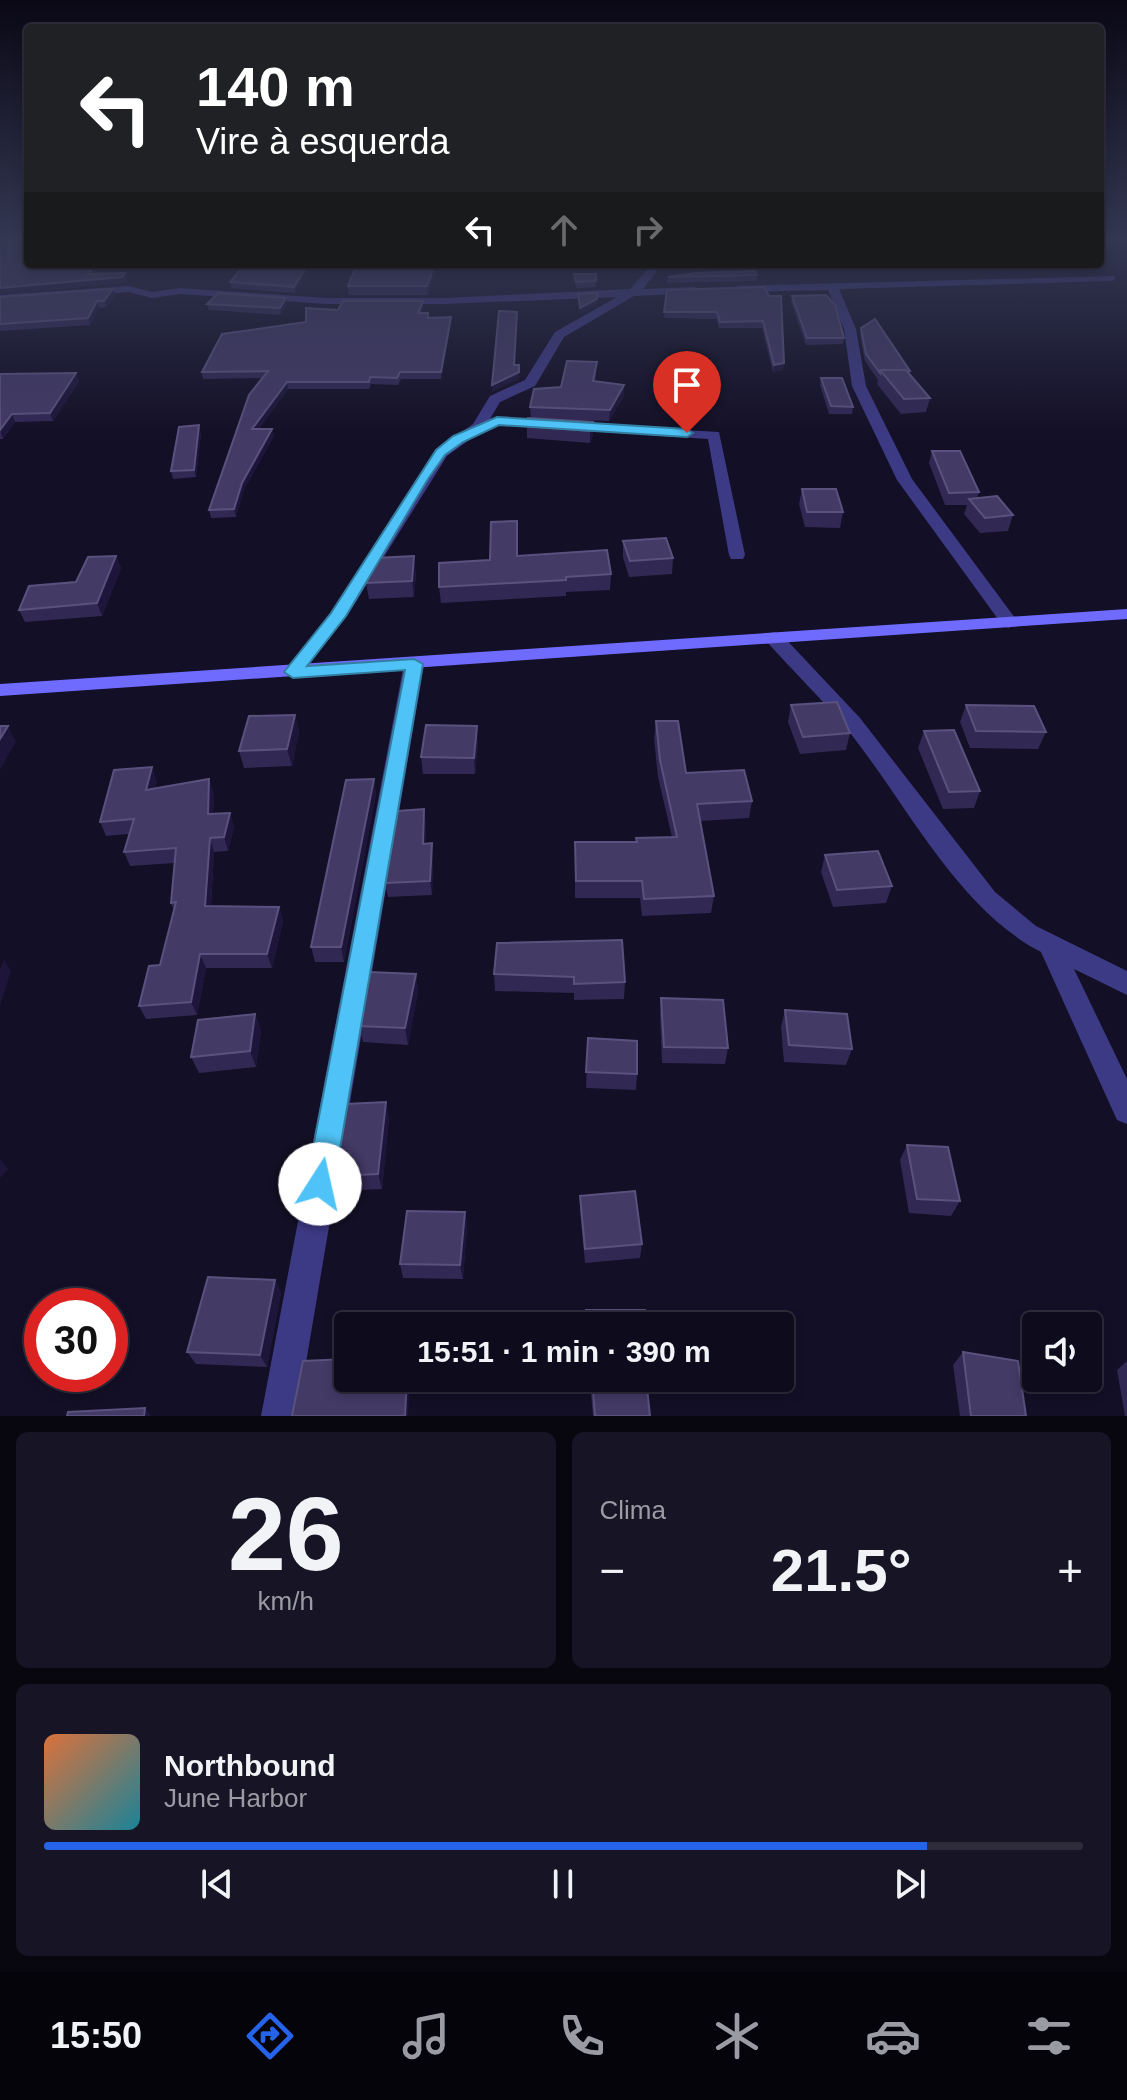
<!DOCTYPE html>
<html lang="pt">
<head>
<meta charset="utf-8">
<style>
	body { margin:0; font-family:Arial,sans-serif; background:#171425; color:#f1f3f6; height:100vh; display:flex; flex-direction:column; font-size:30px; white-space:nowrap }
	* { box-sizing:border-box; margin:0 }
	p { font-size:26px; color:#9b9ba3 }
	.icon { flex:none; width:44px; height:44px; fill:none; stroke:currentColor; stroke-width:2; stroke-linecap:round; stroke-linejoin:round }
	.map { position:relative; height:1416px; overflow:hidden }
	.details { display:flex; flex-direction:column; gap:16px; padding:16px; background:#08060f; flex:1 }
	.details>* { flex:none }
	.top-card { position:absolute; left:24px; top:24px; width:1080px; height:244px; border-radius:8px; box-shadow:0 4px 12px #0003,0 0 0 2px #2e2b3b; background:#202124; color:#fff; overflow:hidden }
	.controls { position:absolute; left:1022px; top:1312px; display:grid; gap:16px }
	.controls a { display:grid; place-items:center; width:80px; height:80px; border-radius:8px; background:#0e0b1c; box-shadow:0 4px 12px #0003,0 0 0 2px #2e2b3b; font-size:40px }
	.speed { position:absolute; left:24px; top:1288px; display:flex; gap:16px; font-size:40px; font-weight:700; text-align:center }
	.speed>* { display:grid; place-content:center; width:104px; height:104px; border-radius:50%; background:#0e0b1c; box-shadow:0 4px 12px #0003,0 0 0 2px #2e2b3b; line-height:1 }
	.speed .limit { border:12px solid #d22; background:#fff; color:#111 }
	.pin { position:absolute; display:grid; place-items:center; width:68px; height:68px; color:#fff; margin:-82px -34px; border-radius:50% 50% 50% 0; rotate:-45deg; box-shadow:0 0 8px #0007 }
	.pin .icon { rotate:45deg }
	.me { position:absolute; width:88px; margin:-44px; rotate:10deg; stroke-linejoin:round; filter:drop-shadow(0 0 6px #0008) }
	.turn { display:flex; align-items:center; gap:28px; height:168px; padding:0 40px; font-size:36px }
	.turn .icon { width:104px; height:104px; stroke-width:2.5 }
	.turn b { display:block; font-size:56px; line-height:68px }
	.lanes { display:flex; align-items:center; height:76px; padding:0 40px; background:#0003; justify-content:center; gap:40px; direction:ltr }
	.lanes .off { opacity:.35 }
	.big { font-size:60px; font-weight:800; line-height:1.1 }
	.details .widget { flex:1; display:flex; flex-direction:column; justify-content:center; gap:12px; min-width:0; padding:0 28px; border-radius:12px; background:#171425 }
	.details .dial { align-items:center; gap:0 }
	.dial b { font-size:104px; line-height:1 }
	.song { display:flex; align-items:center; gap:24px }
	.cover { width:96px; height:96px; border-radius:12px; background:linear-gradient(135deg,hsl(20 70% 55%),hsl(190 70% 35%)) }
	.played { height:8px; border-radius:4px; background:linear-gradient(90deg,#2563eb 85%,#2e2b3b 85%) }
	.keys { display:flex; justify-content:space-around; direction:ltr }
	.heat { display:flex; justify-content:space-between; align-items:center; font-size:44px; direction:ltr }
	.details .tiles { flex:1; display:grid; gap:16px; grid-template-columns:1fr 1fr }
	.widget:last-child { grid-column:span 2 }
	.trip { position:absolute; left:334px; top:1312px; width:460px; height:80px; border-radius:8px; background:#0e0b1c; box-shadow:0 4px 12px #0003,0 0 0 2px #2e2b3b; font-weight:800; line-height:80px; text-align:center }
	.tab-bar { display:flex; height:128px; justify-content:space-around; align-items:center; background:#06040b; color:#9b9ba3 }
	.tab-bar .icon { width:56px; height:56px }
	.tab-bar .selected { color:#2563eb }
	.tab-bar b { font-size:36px; color:#f1f3f6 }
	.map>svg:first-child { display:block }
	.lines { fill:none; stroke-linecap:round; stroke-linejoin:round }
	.street { fill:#3d3a85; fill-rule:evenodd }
	.secondary { fill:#6f6bff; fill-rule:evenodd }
	.wall { fill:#312854 }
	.shaded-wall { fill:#1d163a }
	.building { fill:#433a66; stroke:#5a527e; stroke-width:2 }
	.route { fill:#4fc3f7; stroke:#337fa1; stroke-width:2 }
</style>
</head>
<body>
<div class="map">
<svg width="1127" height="1416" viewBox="0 0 1127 1416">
	<rect width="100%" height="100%" fill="#130f26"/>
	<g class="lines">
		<g class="street">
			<polygon points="648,264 658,264 656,272 643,289 694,287 700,290 694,293 634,296 564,337 535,386 500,402 490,419 719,432 745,555 743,559 731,559 729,555 708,439 498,425 483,430 447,456 347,616 300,676 293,678 283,672 331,613 436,450 473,424 490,396 525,380 555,332 617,297 445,304 326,304 180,294 152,298 129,292 0,301 0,295 129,286 152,292 180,288 326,298 445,298 630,289 646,271"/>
			<polygon points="1115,276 1115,280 1111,281 839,289 856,329 866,386 912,479 1018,622 1009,628 1003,626 897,480 852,386 844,329 828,290 738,292 732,289 738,286"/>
			<path d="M774 632 781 634 860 718 995 892 1036 926 1127 971V995L1074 969 1127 1079V1124L1117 1120 1041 952C956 908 905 800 846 728 821 698 793 671 767 642L765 638 767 634Z"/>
			<polygon points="414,658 424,664 297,1416 261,1416 404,664"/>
		</g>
		<polygon class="secondary" points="1127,609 1127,619 0,696 0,684"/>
	</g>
	<g class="wall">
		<polygon points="245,264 313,264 295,293 231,288 230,282"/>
		<polygon points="436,264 436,271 428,295 349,295 348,286"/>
		<polygon points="574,274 596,274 596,287 576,288"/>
		<polygon points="757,275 756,281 667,283 668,277"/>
		<polygon points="764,287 784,363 783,370 773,372 762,328 719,328 716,319 664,318 667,290"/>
		<polygon points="115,296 106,307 99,308 90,325 0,331 0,297"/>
		<polygon points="792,296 844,338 843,344 806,345 791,302"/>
		<polygon points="423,301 423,307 421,313 429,318 451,324 441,379 401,379 398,385 371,384 369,389 288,389 259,429 272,429 274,436 243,491 236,517 211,518 209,510 263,378 203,379 202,372 306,322 338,310"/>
		<polygon points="207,304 288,304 281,315 209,310"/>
		<polygon points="861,328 910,371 909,374 930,398 926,412 901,414 877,384 878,380 865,361 860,335"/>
		<polygon points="596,373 595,382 624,385 624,396 609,421 539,419 593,422 593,434 590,443 527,438 527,426 531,418 530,407 561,387"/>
		<polygon points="0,374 79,381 53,421 15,422 3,439 0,439"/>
		<polygon points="821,378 853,407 852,414 829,414 820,385"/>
		<polygon points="201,433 196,477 173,479 171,471"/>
		<polygon points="932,451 979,492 977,498 1013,515 1008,531 980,533 964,514 967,505 945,505 929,463"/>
		<polygon points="802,489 843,512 840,528 805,527 799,504"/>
		<polygon points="623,541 673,558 672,574 629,577 623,557"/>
		<polygon points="116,556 121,568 102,616 25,622 19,610 76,582"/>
		<polygon points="518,556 611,574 610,590 566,592 566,596 441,603 439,587 490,560"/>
		<polygon points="416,572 414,597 369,599 366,583"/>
		<polygon points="791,705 850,733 846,750 800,754 788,722"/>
		<polygon points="966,705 1046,732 1038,749 970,748 960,722"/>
		<polygon points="295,715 299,731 292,766 244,768 239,751"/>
		<polygon points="656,721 686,773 752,801 749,818 700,821 714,896 711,913 642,916 640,898 575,898 575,842 636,842 636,838 672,837 658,777 654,738"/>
		<polygon points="924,731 980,791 974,808 943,809 918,748"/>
		<polygon points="478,743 475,774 423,774 421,757"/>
		<polygon points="374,779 376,794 344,962 315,962 311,947"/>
		<polygon points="157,781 155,788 214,793 213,814 230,813 234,827 228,851 214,852 211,906 279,907 283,921 272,968 206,968 197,1015 146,1019 139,1006 160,965 174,910 171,903 175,863 130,866 124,852 129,834 106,836 100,822"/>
		<polygon points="426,824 425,844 433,858 432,895 388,897 385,883"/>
		<polygon points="825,855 892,886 886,903 833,907 821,872"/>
		<polygon points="622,940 625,982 624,999 574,1000 574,993 495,991 494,974"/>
		<polygon points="416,974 418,991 408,1045 363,1042 359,1026"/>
		<polygon points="661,998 728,1048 725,1064 662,1063 660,1015"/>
		<polygon points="785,1010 852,1049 846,1065 784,1062 781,1027"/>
		<polygon points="255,1014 261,1030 256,1067 199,1073 191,1057"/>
		<polygon points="588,1038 637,1074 636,1090 586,1088"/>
		<polygon points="389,1118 382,1189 338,1191 333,1176"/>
		<polygon points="907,1145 960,1201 951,1216 909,1213 900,1160"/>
		<polygon points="580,1196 642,1244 640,1258 585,1263 580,1210"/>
		<polygon points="465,1212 467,1226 463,1279 403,1278 400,1264"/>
		<polygon points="275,1280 281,1293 267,1367 196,1364 187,1352"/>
		<polygon points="963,1352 1026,1416 960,1416 953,1365"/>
		<polygon points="1127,1361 1127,1416 1125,1416 1117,1370"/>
		<polygon points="473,1378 523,1378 523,1391 475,1392"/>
		<polygon points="586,1378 647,1378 647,1382 650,1416 593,1416 590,1384 586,1384"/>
	</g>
	<g class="shaded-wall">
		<polygon points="308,264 313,264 295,293 294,287"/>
		<polygon points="436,264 436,271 428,295 427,286"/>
		<polygon points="96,265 98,271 90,280 125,273 127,280 124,283 0,295 0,288 88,274"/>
		<polygon points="113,289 115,296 106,307 104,301"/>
		<polygon points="286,298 288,304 281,315 280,308"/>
		<polygon points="597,299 597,305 580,315 580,308"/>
		<polygon points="97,301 99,308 90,325 88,318"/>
		<polygon points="451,317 451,324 441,379 441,372"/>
		<polygon points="784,363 783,370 773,372 774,365"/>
		<polygon points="519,372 519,379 492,392 492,385"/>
		<polygon points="76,373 79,381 53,421 50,413"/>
		<polygon points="287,382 288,389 254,436 252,429"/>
		<polygon points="624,385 624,396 609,421 610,410"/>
		<polygon points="12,414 15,422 3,439 0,430"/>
		<polygon points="593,422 593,434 590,443 590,431"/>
		<polygon points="199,425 201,433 196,477 194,470"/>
		<polygon points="272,429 274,436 243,491 236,517 234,509 242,483"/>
		<polygon points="116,556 121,568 102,616 97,603"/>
		<polygon points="414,556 416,572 414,597 412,581"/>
		<polygon points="295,715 299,731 292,766 287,749"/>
		<polygon points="8,726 16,742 0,770 0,739"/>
		<polygon points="477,726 478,743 475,774 474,758"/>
		<polygon points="152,767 157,781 152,804 146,790"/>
		<polygon points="209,779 214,793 213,828 208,814"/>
		<polygon points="374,779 376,794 344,962 341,947"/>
		<polygon points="424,809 426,824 425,858 423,844"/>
		<polygon points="230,813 234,827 228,851 224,837"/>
		<polygon points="210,838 214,852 210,919 205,906"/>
		<polygon points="432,843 433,858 432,895 430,881"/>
		<polygon points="279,907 283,921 272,968 267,954"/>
		<polygon points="200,954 206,968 197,1015 191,1002"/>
		<polygon points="4,959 11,971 0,1006 0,970"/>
		<polygon points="416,974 418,991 408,1045 405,1028"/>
		<polygon points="255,1014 261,1030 256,1067 250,1051"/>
		<polygon points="386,1102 389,1118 382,1189 378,1174"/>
		<polygon points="0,1159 8,1169 0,1178"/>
		<polygon points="465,1212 467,1226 463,1279 460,1265"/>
		<polygon points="275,1280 281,1293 267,1367 260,1355"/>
		<polygon points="407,1378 410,1378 408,1416 405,1416"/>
		<polygon points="145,1408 152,1416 144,1416"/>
	</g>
	<g class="building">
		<polygon points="0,238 28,238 28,264 96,265 88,274 125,273 122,277 0,288"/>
		<polygon points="245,264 308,264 294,287 230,282"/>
		<polygon points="357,264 435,264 427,286 348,286"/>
		<polygon points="755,271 757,275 668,277 696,273"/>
		<polygon points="574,274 596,274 596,281 576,282"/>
		<polygon points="764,287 769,296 781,296 784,363 774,365 763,321 720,322 717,312 664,312 667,290"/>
		<polygon points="113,289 104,301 97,301 88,318 0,324 0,297"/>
		<polygon points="218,293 286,298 280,308 207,304"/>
		<polygon points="597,293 597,299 580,308 578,294"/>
		<polygon points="826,295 835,305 844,338 807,338 792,296"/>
		<polygon points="343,301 423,301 418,313 428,313 428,318 451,317 441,372 400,372 397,378 370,377 369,382 287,382 252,429 272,429 242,483 234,509 209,510 249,395 268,371 202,372 222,334 306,322 306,308 338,310"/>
		<polygon points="499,311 517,312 514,365 519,365 519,372 492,385"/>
		<polygon points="875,319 910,371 907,372 906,370 880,370 880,373 866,354 861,328"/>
		<polygon points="567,361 597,362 593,381 624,385 610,410 530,407 534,389 561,387"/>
		<polygon points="880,370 906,370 930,398 904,399"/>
		<polygon points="76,373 50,413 12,414 0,430 0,374"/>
		<polygon points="821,378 842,378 853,407 831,406"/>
		<polygon points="528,418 593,422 590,431 527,426"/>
		<polygon points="199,425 194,470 171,471 179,427"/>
		<polygon points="932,451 960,451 979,492 949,493"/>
		<polygon points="802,489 836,489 843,512 807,512"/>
		<polygon points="997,496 1013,515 985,518 969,499"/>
		<polygon points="517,521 517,556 607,550 611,574 566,577 566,580 439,587 439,563 490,560 491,522"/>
		<polygon points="666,538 673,558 630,561 623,541"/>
		<polygon points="116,556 97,603 19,610 29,586 76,582 88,557"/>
		<polygon points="414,556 412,581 366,583 375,558"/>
		<polygon points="837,702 850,733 803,737 791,705"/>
		<polygon points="966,705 1034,706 1046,732 976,731"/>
		<polygon points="295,715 287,749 239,751 249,716"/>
		<polygon points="656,721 678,721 686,773 744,770 752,801 697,804 714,896 644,899 642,881 576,881 575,842 637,842 636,838 677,837 660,760"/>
		<polygon points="426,725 477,726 474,758 421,757"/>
		<polygon points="0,726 8,726 0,739"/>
		<polygon points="954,730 980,791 949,792 924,731"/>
		<polygon points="152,767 146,790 209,779 208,814 230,813 224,837 210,838 205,906 279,907 267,954 200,954 191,1002 139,1006 149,966 160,965 176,902 171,903 176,848 124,852 134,819 100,822 114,770"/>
		<polygon points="374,779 341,947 311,947 346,780"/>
		<polygon points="424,809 423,844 432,843 430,881 385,883 398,811"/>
		<polygon points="878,851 892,886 837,890 825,855"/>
		<polygon points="622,940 625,982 574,984 574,977 494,974 497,943"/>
		<polygon points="369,972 416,974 405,1028 359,1026"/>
		<polygon points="661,998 723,1000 728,1048 664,1047"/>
		<polygon points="785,1010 847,1014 852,1049 789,1045"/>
		<polygon points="255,1014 250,1051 191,1057 198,1020"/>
		<polygon points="588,1038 637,1041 637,1074 586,1072"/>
		<polygon points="386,1102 378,1174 333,1176 346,1104"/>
		<polygon points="907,1145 948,1147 960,1201 917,1199"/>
		<polygon points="635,1191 642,1244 585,1249 580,1196"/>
		<polygon points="407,1211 465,1212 460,1265 400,1264"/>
		<polygon points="208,1277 275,1280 260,1355 187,1352"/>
		<polygon points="586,1310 645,1310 646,1326 586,1326"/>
		<polygon points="477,1313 524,1313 524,1326 476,1326"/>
		<polygon points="963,1352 1018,1361 1026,1416 971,1416"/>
		<polygon points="348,1359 348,1378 407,1378 405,1416 292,1416 303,1361"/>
		<rect x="473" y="1378" width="49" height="2"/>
		<polygon points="592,1378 646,1378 650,1416 595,1416"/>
		<polygon points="145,1408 144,1416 67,1416 68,1412"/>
	</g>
	<linearGradient id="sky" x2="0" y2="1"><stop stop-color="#0a0815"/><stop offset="0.55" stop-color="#333752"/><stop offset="1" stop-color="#333752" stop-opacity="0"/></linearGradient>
	<rect width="1127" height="436" fill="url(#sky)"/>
	<polygon class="route" points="497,417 687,429 693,433 687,437 499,425 463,442 445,455 428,479 346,616 307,666 414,659 423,664 334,1184 330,1194 320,1198 311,1194 306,1184 405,670 293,678 284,672 331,613 436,450 453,436"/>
</svg>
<div class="controls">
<a><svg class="icon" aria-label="sound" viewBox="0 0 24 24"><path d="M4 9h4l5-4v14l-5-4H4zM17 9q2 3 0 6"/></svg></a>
</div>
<div class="speed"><div class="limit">30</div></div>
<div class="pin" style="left:687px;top:433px;background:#d93025"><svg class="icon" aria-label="arrive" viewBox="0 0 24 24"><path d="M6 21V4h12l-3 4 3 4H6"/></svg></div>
<svg class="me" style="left:320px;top:1184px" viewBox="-20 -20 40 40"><circle r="19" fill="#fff"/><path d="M0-13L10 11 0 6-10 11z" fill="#4fc3f7"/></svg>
<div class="trip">15:51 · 1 min · 390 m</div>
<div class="top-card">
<div class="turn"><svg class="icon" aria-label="left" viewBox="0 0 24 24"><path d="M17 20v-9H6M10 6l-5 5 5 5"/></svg><div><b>140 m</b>Vire à esquerda</div></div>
<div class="lanes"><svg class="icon" aria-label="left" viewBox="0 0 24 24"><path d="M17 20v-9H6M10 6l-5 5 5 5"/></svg><svg class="icon off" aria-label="ahead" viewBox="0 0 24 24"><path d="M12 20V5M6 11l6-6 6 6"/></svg><svg class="icon off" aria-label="right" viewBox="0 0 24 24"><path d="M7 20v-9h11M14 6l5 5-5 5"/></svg></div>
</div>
</div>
<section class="details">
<div class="tiles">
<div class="widget dial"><b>26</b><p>km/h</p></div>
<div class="widget"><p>Clima</p>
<div class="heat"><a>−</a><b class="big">21.5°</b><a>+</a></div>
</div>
<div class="widget">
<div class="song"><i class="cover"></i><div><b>Northbound</b><p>June Harbor</p></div></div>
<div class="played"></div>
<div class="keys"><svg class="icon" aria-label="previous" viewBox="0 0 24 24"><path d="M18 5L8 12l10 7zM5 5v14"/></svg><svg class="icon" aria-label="pause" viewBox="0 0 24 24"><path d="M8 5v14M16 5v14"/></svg><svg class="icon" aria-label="next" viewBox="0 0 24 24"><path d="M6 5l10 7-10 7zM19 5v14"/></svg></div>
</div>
</div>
</section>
<nav class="tab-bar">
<b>15:50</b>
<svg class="icon selected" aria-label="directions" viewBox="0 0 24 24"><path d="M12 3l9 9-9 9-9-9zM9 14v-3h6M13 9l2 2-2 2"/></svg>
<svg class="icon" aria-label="music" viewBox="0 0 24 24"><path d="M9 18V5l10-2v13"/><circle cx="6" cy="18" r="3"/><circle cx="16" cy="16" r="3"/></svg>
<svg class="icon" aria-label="phone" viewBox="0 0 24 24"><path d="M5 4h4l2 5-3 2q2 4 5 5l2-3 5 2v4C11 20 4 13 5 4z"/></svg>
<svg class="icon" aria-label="climate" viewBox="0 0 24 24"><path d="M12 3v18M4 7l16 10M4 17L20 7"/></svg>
<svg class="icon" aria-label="car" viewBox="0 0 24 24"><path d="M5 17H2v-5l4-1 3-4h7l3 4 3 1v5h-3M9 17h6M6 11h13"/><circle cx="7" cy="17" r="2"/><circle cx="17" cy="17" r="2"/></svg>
<svg class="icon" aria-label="filters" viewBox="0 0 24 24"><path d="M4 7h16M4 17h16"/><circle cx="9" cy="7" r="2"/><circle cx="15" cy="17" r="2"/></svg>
</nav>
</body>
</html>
